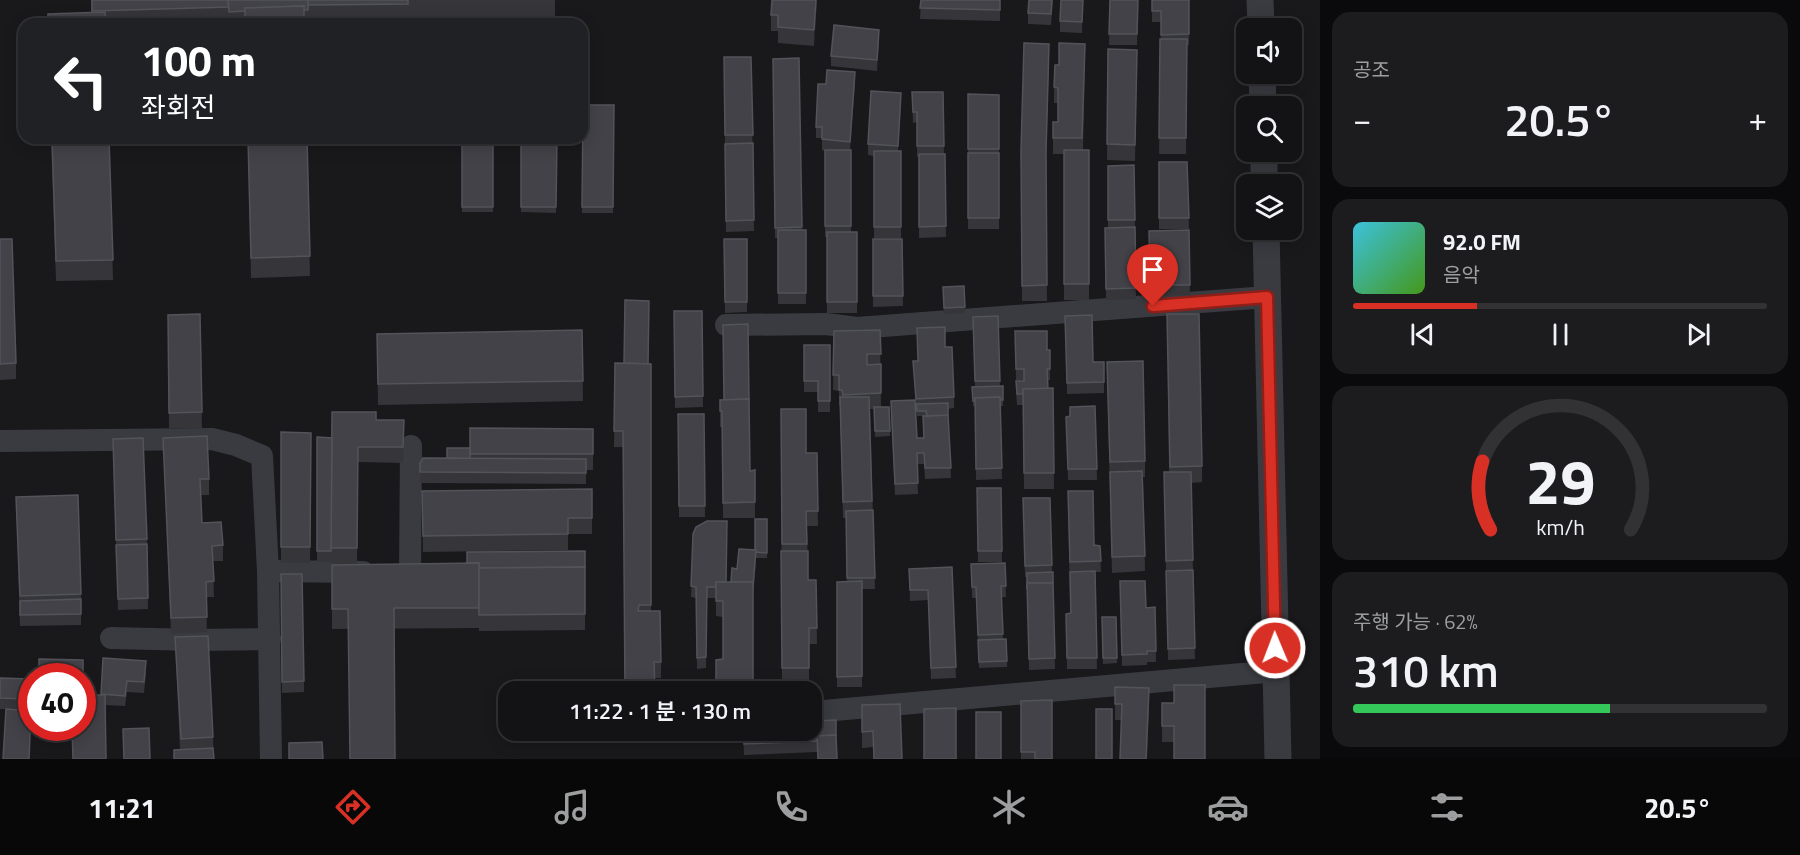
<!DOCTYPE html>
<html lang="ko">
<head>
<meta charset="utf-8">
<style>
	body { margin:0; font-family:"Titillium Web","Noto Sans KR",sans-serif; background:#1c1c1e; color:#f1f3f6; height:100vh; display:flex; flex-direction:column; font-size:22px; white-space:nowrap }
	* { box-sizing:border-box; margin:0 }
	p { font-size:20px; color:#9d9ea0 }
	.icon { flex:none; width:33px; height:33px; fill:none; stroke:currentColor; stroke-width:2; stroke-linecap:round; stroke-linejoin:round }
	.map { position:relative; flex:1; overflow:hidden }
	.details { display:flex; flex-direction:column; gap:12px; padding:12px; background:#0a0a0c; width:480px }
	.details>* { flex:none }
	.hud { position:absolute; left:18px; top:18px; width:570px; height:126px; border-radius:18px; box-shadow:0 3px 15px #0003,0 0 0 2px #323234; background:#202124; color:#fff; overflow:hidden }
	.controls { position:absolute; left:1236px; top:18px; display:grid; gap:12px }
	.controls a { display:grid; place-items:center; width:66px; height:66px; border-radius:12px; background:#131315; box-shadow:0 3px 15px #0003,0 0 0 2px #323234; font-size:30px }
	.speed { position:absolute; left:18px; top:663px; display:flex; gap:12px; font-size:30px; font-weight:700; text-align:center }
	.speed>* { display:grid; place-content:center; width:78px; height:78px; border-radius:50%; background:#131315; box-shadow:0 3px 15px #0003,0 0 0 2px #323234; line-height:1 }
	.speed .limit { border:9px solid #d22; background:#fff; color:#111 }
	.pin { position:absolute; display:grid; place-items:center; width:51px; height:51px; color:#fff; margin:-62px -26px; border-radius:50% 50% 50% 0; rotate:-45deg; box-shadow:0 0 6px #0007 }
	.pin .icon { rotate:45deg }
	.me { position:absolute; width:66px; margin:-33px; rotate:359deg; stroke-linejoin:round; filter:drop-shadow(0 0 4px #0008) }
	.turn { display:flex; align-items:center; gap:21px; height:126px; padding:0 24px; font-size:27px }
	.turn .icon { width:78px; height:78px; stroke-width:2.5 }
	.turn b { display:block; font-size:42px; line-height:51px }
	.big { font-size:45px; font-weight:600; line-height:1.1 }
	.details .card { flex:1; display:flex; flex-direction:column; justify-content:center; gap:9px; min-width:0; padding:0 21px; border-radius:18px; background:#1c1c1e }
	.details .dial { align-items:center; gap:0 }
	.dial svg { height:156px; overflow:visible; fill:none; stroke:#323234; stroke-width:7; stroke-linecap:round; text-anchor:middle }
	.dial text { fill:#f1f3f6; stroke:none }
	.song { display:flex; align-items:center; gap:18px }
	.cover { width:72px; height:72px; border-radius:9px; background:linear-gradient(135deg,hsl(190 70% 55%),hsl(100 70% 35%)) }
	.played { height:6px; border-radius:3px; background:linear-gradient(90deg,#d93025 30%,#323234 30%) }
	.keys { display:flex; justify-content:space-around; direction:ltr }
	.heat { display:flex; justify-content:space-between; align-items:center; font-size:33px; direction:ltr }
	.charge { height:9px; border-radius:4px; background:linear-gradient(90deg,#34c759 62%,#323234 0) }
	.trip { position:absolute; left:498px; top:681px; width:324px; height:60px; border-radius:18px; background:#131315; box-shadow:0 3px 15px #0003,0 0 0 2px #323234; font-weight:600; line-height:60px; text-align:center }
	.tab-bar { display:flex; height:96px; justify-content:space-around; align-items:center; background:#080808; color:#9d9ea0 }
	.tab-bar .icon { width:42px; height:42px }
	.tab-bar .selected { color:#d93025 }
	.tab-bar b { font-size:27px; color:#f1f3f6 }
	main { display:flex; flex:1; min-height:0 }
	.map>svg:first-child { display:block }
	.lines { fill:none; stroke-linecap:round; stroke-linejoin:round }
	.minor { stroke:#3a3b41; stroke-width:22 }
	.tertiary { stroke:#3a3b41; stroke-width:27 }
	.wall { fill:#35353a }
	.shaded-wall { fill:#242428 }
	.building { fill:#424248; stroke:#52545a; stroke-width:1.5 }
	.route-casing { stroke:#8d1f18; stroke-width:15 }
	.route { stroke:#d93025; stroke-width:10 }
</style>
</head>
<body>
<main>
<div class="map">
<svg width="1320" height="759" viewBox="0 0 1320 759">
	<rect width="100%" height="100%" fill="#19191c"/>
	<g class="lines">
		<g class="minor">
			<polyline points="726,325 826,324 857,328 1267,297"/>
			<polyline points="0,441 212,439 236,445 262,456 268,571 271,759"/>
			<polyline points="268,571 363,572"/>
			<polyline points="410,573 411,446"/>
			<polyline points="111,638 196,640 270,639"/>
			<polyline points="812,712 1276,671"/>
		</g>
		<g class="tertiary">
			<polyline points="1260,0 1261,28"/>
			<polyline points="1262,74 1263,106"/>
			<polyline points="1264,152 1264,184"/>
			<polyline points="1266,230 1278,759"/>
		</g>
	</g>
	<g class="wall">
		<polygon points="91,0 555,0 555,18 304,21 174,24 48,24 91,13"/>
		<polygon points="817,0 814,46 778,43 778,31 771,31 771,15"/>
		<polygon points="921,0 1000,0 1000,21 920,19"/>
		<polygon points="1053,0 1051,25 1028,24 1028,13"/>
		<polygon points="1083,0 1082,33 1060,32 1060,21"/>
		<polygon points="1110,0 1138,0 1137,45 1109,45"/>
		<polygon points="1152,0 1189,0 1189,45 1187,45 1186,154 1159,154 1161,22 1152,22"/>
		<polygon points="879,41 877,71 831,66 831,56"/>
		<polygon points="1108,49 1137,65 1135,161 1107,160"/>
		<polygon points="724,57 751,57 754,231 726,232"/>
		<polygon points="799,58 802,230 806,230 806,304 778,304 778,238 775,238 773,59"/>
		<polygon points="1049,60 1046,165 1047,301 1022,301 1021,151"/>
		<polygon points="1085,60 1083,150 1089,150 1089,300 1064,300 1064,154 1053,154 1053,122 1058,122 1058,103 1054,103 1054,87 1059,65"/>
		<polygon points="855,83 850,150 851,150 851,232 857,232 857,313 827,313 827,237 825,237 825,151 822,150 822,138 816,138 816,127 826,84"/>
		<polygon points="912,92 943,92 944,154 945,154 946,237 919,238 919,157 917,157 917,122 913,123"/>
		<polygon points="968,94 999,95 999,229 968,229"/>
		<polygon points="901,104 898,151 901,151 901,238 874,238 874,156 868,155 868,144"/>
		<polygon points="583,105 614,105 613,213 582,213"/>
		<polygon points="51,138 109,138 113,280 56,281"/>
		<polygon points="248,138 307,138 310,276 251,278"/>
		<rect x="462" y="138" width="31" height="74"/>
		<polygon points="521,138 557,138 556,213 521,212"/>
		<polygon points="1159,162 1187,162 1189,229 1159,229"/>
		<polygon points="1134,165 1136,299 1106,300 1105,228 1108,228 1108,166"/>
		<polygon points="1189,230 1190,295 1150,296 1149,231"/>
		<polygon points="0,239 16,363 16,379 0,380"/>
		<polygon points="724,239 747,239 747,312 725,313"/>
		<polygon points="873,239 902,239 903,306 873,307"/>
		<polygon points="943,287 965,307 965,313 944,314"/>
		<polygon points="674,311 702,311 703,407 675,408"/>
		<polygon points="200,314 202,428 169,428 168,315"/>
		<polygon points="1167,314 1202,466 1202,482 1191,483 1195,659 1168,660 1164,483 1169,472"/>
		<polygon points="998,316 1000,386 1003,386 1003,406 1000,406 1002,479 976,480 975,406 973,406 972,387 975,386 973,328"/>
		<polygon points="1065,316 1093,362 1104,362 1104,393 1067,394"/>
		<polygon points="582,330 583,401 378,405 377,334"/>
		<polygon points="880,330 881,407 889,407 890,436 875,437 874,409 870,409 875,589 862,589 862,687 837,687 837,582 847,582 846,518 843,518 840,406 839,406 839,391 833,390 834,331"/>
		<polygon points="1015,331 1047,350 1050,350 1050,380 1048,380 1048,389 1053,388 1054,489 1024,489 1023,405 1017,405 1016,392 1024,380 1016,380"/>
		<polygon points="804,345 830,345 830,412 818,412 818,392 804,392"/>
		<polygon points="945,347 954,397 954,408 948,409 951,478 925,479 924,464 917,464 918,494 895,495 891,412 917,438 923,438 923,416 917,416 913,361 918,361"/>
		<polygon points="615,363 651,364 651,611 661,662 661,678 654,678 625,692 623,447 614,447"/>
		<polygon points="1107,378 1145,461 1145,477 1143,477 1145,571 1112,573"/>
		<polygon points="720,400 724,400 750,471 755,470 755,518 723,518 722,427 720,427"/>
		<polygon points="1095,406 1097,480 1068,480 1066,417 1070,416"/>
		<polygon points="781,409 806,453 817,453 818,526 807,526 808,580 816,580 817,644 809,644 809,684 782,684"/>
		<polygon points="678,414 704,414 705,517 679,517"/>
		<polygon points="376,420 404,420 403,463 358,462 357,564 331,564 331,548 331,562 317,562 317,437 332,438"/>
		<polygon points="593,429 593,470 586,470 586,484 420,483 420,463 447,458 470,448"/>
		<polygon points="281,432 311,433 310,563 281,563"/>
		<polygon points="163,438 209,479 209,495 201,495 202,523 223,545 223,561 213,561 214,597 206,597 207,632 171,634"/>
		<polygon points="113,439 147,539 148,609 118,610"/>
		<polygon points="977,488 1001,488 1002,562 978,562"/>
		<polygon points="592,489 592,534 568,534 568,550 423,552 422,491"/>
		<polygon points="1068,491 1094,545 1100,546 1101,572 1095,572 1097,669 1067,669 1066,614 1070,613"/>
		<polygon points="16,497 81,594 81,625 20,626"/>
		<polygon points="1023,498 1050,498 1052,572 1053,583 1055,669 1029,670 1027,594 1027,577 1025,577"/>
		<polygon points="767,519 767,558 756,558 753,597 753,692 716,692 716,660 723,659 723,617 716,616 716,598 707,598 706,668 697,669 696,598 691,597 693,534 726,582 731,582 755,550"/>
		<polygon points="585,551 585,630 479,631 479,621 479,628 332,629 332,565 467,563"/>
		<polygon points="1005,563 1006,597 1001,597 1003,639 1007,661 1007,667 979,668 976,598 972,598 971,564"/>
		<polygon points="952,567 956,678 931,679 928,600 910,601 909,569"/>
		<polygon points="281,574 304,681 304,692 282,693"/>
		<polygon points="1120,581 1146,608 1155,607 1156,662 1147,662 1147,665 1122,666"/>
		<polygon points="1102,617 1116,617 1117,663 1103,664"/>
		<polygon points="175,637 213,737 214,759 174,759 174,750 180,750"/>
		<polygon points="103,658 146,672 144,693 127,692 125,706 105,705 101,695"/>
		<polygon points="0,678 30,679 29,710 7,709 31,721 29,759 3,759 6,709 0,709"/>
		<polygon points="1115,687 1149,704 1147,759 1120,759 1121,720 1115,720"/>
		<polygon points="1021,701 1052,759 1021,759"/>
		<rect x="1162" y="703" width="12" height="39"/>
		<polygon points="862,705 902,759 874,759 873,747 862,748"/>
		<polygon points="836,720 817,752 744,755 743,730"/>
	</g>
	<g class="shaded-wall">
		<polygon points="816,0 817,0 814,46 814,30"/>
		<polygon points="879,30 879,41 877,71 877,60"/>
		<polygon points="855,72 855,83 850,153 850,142"/>
		<polygon points="756,550 756,561 753,598 753,587"/>
	</g>
	<g class="building">
		<polygon points="92,0 228,0 229,7 92,11"/>
		<polygon points="228,0 308,0 308,10 304,10 304,6 245,8 245,11 229,12"/>
		<polygon points="308,0 408,0 408,4 308,5"/>
		<polygon points="772,0 816,0 814,30 778,27 778,15 771,15"/>
		<polygon points="921,0 1000,0 1000,10 920,8"/>
		<polygon points="1029,0 1052,0 1051,14 1028,13"/>
		<polygon points="1061,0 1083,0 1082,22 1060,21"/>
		<polygon points="1110,0 1138,0 1137,34 1109,34"/>
		<polygon points="1152,0 1189,0 1189,34 1161,35 1161,11 1152,11"/>
		<polygon points="304,6 304,24 245,24 245,8"/>
		<polygon points="105,12 106,24 48,24 48,14"/>
		<polygon points="834,25 879,30 877,60 831,56"/>
		<polygon points="1160,39 1187,39 1186,138 1159,138"/>
		<polygon points="1024,43 1049,44 1046,152 1047,285 1022,286 1021,151"/>
		<polygon points="1059,43 1085,44 1082,138 1053,138 1053,122 1058,122 1058,88 1054,87 1055,65 1059,65"/>
		<polygon points="1108,49 1137,50 1135,145 1107,144"/>
		<polygon points="724,57 751,57 753,135 725,135"/>
		<polygon points="799,58 802,227 775,228 773,59"/>
		<polygon points="827,70 855,72 850,142 822,139 822,127 816,127 818,84 826,84"/>
		<polygon points="871,91 901,93 898,146 868,144"/>
		<polygon points="912,92 943,92 944,146 917,146 917,112 913,112"/>
		<polygon points="968,94 999,95 999,149 968,149"/>
		<polygon points="583,105 614,105 613,207 582,207"/>
		<polygon points="52,138 109,138 113,260 56,261"/>
		<polygon points="248,138 307,138 310,256 251,258"/>
		<rect x="462" y="138" width="31" height="69"/>
		<polygon points="521,138 557,138 556,207 521,207"/>
		<polygon points="753,143 754,220 726,221 725,144"/>
		<rect x="825" y="150" width="26" height="76"/>
		<rect x="1064" y="150" width="25" height="134"/>
		<rect x="874" y="151" width="27" height="76"/>
		<rect x="968" y="153" width="31" height="65"/>
		<polygon points="919,154 945,154 946,226 919,227"/>
		<polygon points="1159,162 1187,162 1189,218 1159,218"/>
		<polygon points="1134,165 1135,220 1108,220 1108,166"/>
		<polygon points="1135,227 1136,288 1106,289 1105,228"/>
		<rect x="778" y="230" width="28" height="63"/>
		<polygon points="1189,230 1190,285 1150,285 1149,231"/>
		<rect x="827" y="232" width="30" height="70"/>
		<polygon points="0,239 12,239 16,363 0,364"/>
		<polygon points="724,239 747,239 747,302 725,302"/>
		<polygon points="873,239 902,239 903,296 873,296"/>
		<polygon points="964,286 965,307 944,308 943,287"/>
		<polygon points="625,300 649,301 648,364 624,363"/>
		<polygon points="674,311 702,311 703,396 675,397"/>
		<polygon points="200,314 202,412 169,413 168,315"/>
		<polygon points="1167,314 1199,314 1202,466 1170,467"/>
		<polygon points="1092,315 1093,362 1104,362 1104,382 1067,383 1065,316"/>
		<polygon points="998,316 1000,381 975,381 973,317"/>
		<polygon points="748,324 749,401 749,399 724,400 723,325"/>
		<polygon points="945,327 945,347 952,347 954,397 916,399 913,361 918,361 917,328"/>
		<polygon points="582,330 583,381 378,384 377,334"/>
		<polygon points="880,330 881,354 867,354 867,365 881,364 881,393 843,395 842,390 839,390 839,375 833,375 834,331"/>
		<polygon points="1015,331 1047,331 1047,350 1050,350 1050,369 1047,369 1048,389 1023,389 1023,394 1017,394 1016,381 1024,381 1024,369 1016,369"/>
		<polygon points="804,345 830,345 830,401 818,401 818,381 804,381"/>
		<polygon points="1143,361 1145,461 1110,462 1107,362"/>
		<polygon points="615,363 651,364 651,605 639,605 638,611 660,611 661,662 654,662 655,692 625,692 623,431 614,431"/>
		<polygon points="1003,386 1003,400 1000,400 1000,397 975,398 975,401 973,401 972,387"/>
		<polygon points="1053,388 1054,473 1024,473 1023,389"/>
		<polygon points="840,397 869,397 872,501 843,502"/>
		<polygon points="1000,397 1002,468 976,469 975,398"/>
		<polygon points="749,399 750,471 755,470 755,502 723,503 722,411 720,411 720,400"/>
		<polygon points="915,400 917,438 924,438 923,416 948,415 951,468 925,468 924,453 917,453 918,483 895,484 891,401"/>
		<polygon points="948,403 948,415 927,416 926,411 917,411 916,404"/>
		<polygon points="1095,406 1097,469 1068,469 1066,417 1070,416 1070,407"/>
		<polygon points="874,407 889,407 890,431 875,431"/>
		<polygon points="781,409 806,409 806,453 817,453 818,511 806,511 807,544 782,544"/>
		<polygon points="332,412 376,412 376,420 404,420 403,447 358,447 357,548 331,548"/>
		<polygon points="678,414 704,414 705,506 679,506"/>
		<polygon points="470,428 593,429 593,454 470,454"/>
		<polygon points="281,432 311,433 310,547 281,547"/>
		<polygon points="207,436 209,479 200,479 202,523 221,522 223,545 212,546 214,581 206,582 207,617 171,618 163,438"/>
		<polygon points="317,437 332,438 331,551 317,551"/>
		<polygon points="143,438 147,539 116,540 113,439"/>
		<polygon points="447,448 470,448 470,459 447,458"/>
		<polygon points="423,458 586,459 586,473 420,472 420,463"/>
		<polygon points="1142,471 1145,556 1112,557 1110,472"/>
		<polygon points="1164,472 1191,472 1193,560 1166,561"/>
		<polygon points="977,488 1001,488 1002,551 978,551"/>
		<polygon points="592,489 592,518 568,518 568,534 423,536 422,491"/>
		<polygon points="1068,491 1093,491 1094,545 1100,546 1101,561 1070,562"/>
		<polygon points="78,495 81,594 20,596 16,497"/>
		<polygon points="1023,498 1050,498 1052,565 1025,566"/>
		<polygon points="873,510 875,578 847,578 846,511"/>
		<polygon points="755,519 767,519 767,553 755,552"/>
		<polygon points="707,521 727,521 726,582 716,582 716,587 707,587 706,657 697,658 696,587 691,586 693,534 696,527"/>
		<polygon points="147,544 148,598 118,599 116,545"/>
		<polygon points="739,549 756,550 753,587 753,582 731,582 732,568 737,569"/>
		<polygon points="585,551 585,568 585,567 479,568 479,563 467,563 467,552"/>
		<polygon points="781,551 808,551 808,580 816,580 817,628 809,628 809,668 782,668"/>
		<polygon points="479,563 479,608 394,608 395,759 350,759 348,609 332,609 332,565"/>
		<polygon points="1005,563 1006,586 1001,586 1003,634 978,635 976,587 972,587 971,564"/>
		<polygon points="585,567 585,614 479,615 479,568"/>
		<polygon points="952,567 956,667 931,668 928,590 910,590 909,569"/>
		<polygon points="1193,570 1195,648 1168,649 1166,571"/>
		<polygon points="1095,571 1097,658 1067,658 1066,614 1071,613 1070,572"/>
		<polygon points="1053,572 1053,583 1027,583 1027,589 1027,573"/>
		<polygon points="281,574 302,574 304,681 282,682"/>
		<polygon points="862,581 862,676 837,677 837,582"/>
		<polygon points="1120,581 1145,581 1146,608 1155,607 1156,651 1147,651 1147,654 1122,655"/>
		<polygon points="716,582 753,582 753,680 716,680 716,660 723,659 723,601 716,601"/>
		<polygon points="1027,583 1053,583 1055,658 1029,659"/>
		<polygon points="81,599 81,614 20,615 20,601"/>
		<polygon points="1102,617 1116,617 1117,658 1103,658"/>
		<polygon points="208,636 213,737 181,739 175,637"/>
		<polygon points="1006,639 1007,661 979,662 978,640"/>
		<polygon points="103,658 146,661 144,682 127,681 125,696 101,694"/>
		<polygon points="39,659 83,660 83,681 82,676 39,676"/>
		<polygon points="0,678 30,679 29,699 0,698"/>
		<polygon points="1174,685 1205,685 1205,759 1174,759 1174,726 1162,726 1162,703 1174,703"/>
		<polygon points="1115,687 1149,688 1146,759 1120,759 1122,704 1115,704"/>
		<polygon points="82,695 105,695 106,759 73,759 72,728 82,728"/>
		<polygon points="1052,700 1052,759 1035,759 1035,752 1021,752 1021,701"/>
		<polygon points="900,704 902,759 874,759 873,731 862,732 862,705"/>
		<polygon points="956,708 956,759 924,759 924,709"/>
		<polygon points="6,709 31,711 29,759 3,759"/>
		<rect x="1096" y="709" width="16" height="50"/>
		<rect x="976" y="712" width="25" height="47"/>
		<polygon points="836,720 836,735 817,736 817,741 744,744 743,730 812,730 812,721"/>
		<polygon points="149,728 150,759 124,759 123,729"/>
		<polygon points="836,735 837,759 818,759 817,736"/>
		<polygon points="322,742 323,759 289,759 289,743"/>
		<polygon points="213,748 214,759 174,759 174,750"/>
	</g>
	<g class="lines">
		<defs>
			<polyline id="route" points="1153,306 1267,297 1275,648"/>
		</defs>
		<use href="#route" class="route-casing"/>
		<use href="#route" class="route"/>
	</g>
</svg>
<div class="controls">
<a><svg class="icon" aria-label="sound" viewBox="0 0 24 24"><path d="M4 9h4l5-4v14l-5-4H4zM17 9q2 3 0 6"/></svg></a>
<a><svg class="icon" aria-label="search" viewBox="0 0 24 24"><circle cx="10" cy="10" r="6"/><path d="M15 15l6 6"/></svg></a>
<a><svg class="icon" aria-label="layers" viewBox="0 0 24 24"><path d="M12 4l9 5-9 5-9-5zM3 14l9 5 9-5"/></svg></a>
</div>
<div class="speed"><div class="limit">40</div></div>
<div class="pin" style="left:1153px;top:306px;background:#d93025"><svg class="icon" aria-label="arrive" viewBox="0 0 24 24"><path d="M6 21V4h12l-3 4 3 4H6"/></svg></div>
<svg class="me" style="left:1275px;top:648px" viewBox="-20 -20 40 40"><circle r="17" fill="#d93025" stroke="#fff" stroke-width="3"/><path d="M0-11L8 9 0 5-8 9z" fill="#fff"/></svg>
<div class="trip">11:22 · 1 분 · 130 m</div>
<div class="hud">
<div class="turn"><svg class="icon" aria-label="left" viewBox="0 0 24 24"><path d="M17 20v-9H6M10 6l-5 5 5 5"/></svg><div><b>100 m</b>좌회전</div></div>
</div>
</div>
<section class="details">
<div class="card"><p>공조</p>
<div class="heat"><a>−</a><b class="big">20.5°</b><a>+</a></div>
</div>
<div class="card">
<div class="song"><i class="cover"></i><div><b>92.0 FM</b><p>음악</p></div></div>
<div class="played"></div>
<div class="keys"><svg class="icon" aria-label="previous" viewBox="0 0 24 24"><path d="M18 5L8 12l10 7zM5 5v14"/></svg><svg class="icon" aria-label="pause" viewBox="0 0 24 24"><path d="M8 5v14M16 5v14"/></svg><svg class="icon" aria-label="next" viewBox="0 0 24 24"><path d="M6 5l10 7-10 7zM19 5v14"/></svg></div>
</div>
<div class="card dial"><svg viewBox="0 0 100 80">
<path d="M14 69A42 42 0 1 1 86 69"/>
<path d="M14 69A42 42 0 0 1 10 34" stroke="#d93025"/>
<text x="50" y="56" font-size="32" font-weight="700">29</text>
<text x="50" y="72" font-size="11">km/h</text>
</svg></div>
<div class="card"><p>주행 가능 · 62%</p><b class="big">310 km</b><div class="charge"></div></div>
</section>
</main>
<nav class="tab-bar">
<b>11:21</b>
<svg class="icon selected" aria-label="directions" viewBox="0 0 24 24"><path d="M12 3l9 9-9 9-9-9zM9 14v-3h6M13 9l2 2-2 2"/></svg>
<svg class="icon" aria-label="music" viewBox="0 0 24 24"><path d="M9 18V5l10-2v13"/><circle cx="6" cy="18" r="3"/><circle cx="16" cy="16" r="3"/></svg>
<svg class="icon" aria-label="phone" viewBox="0 0 24 24"><path d="M5 4h4l2 5-3 2q2 4 5 5l2-3 5 2v4C11 20 4 13 5 4z"/></svg>
<svg class="icon" aria-label="climate" viewBox="0 0 24 24"><path d="M12 3v18M4 7l16 10M4 17L20 7"/></svg>
<svg class="icon" aria-label="car" viewBox="0 0 24 24"><path d="M5 17H2v-5l4-1 3-4h7l3 4 3 1v5h-3M9 17h6M6 11h13"/><circle cx="7" cy="17" r="2"/><circle cx="17" cy="17" r="2"/></svg>
<svg class="icon" aria-label="filters" viewBox="0 0 24 24"><path d="M4 7h16M4 17h16"/><circle cx="9" cy="7" r="2"/><circle cx="15" cy="17" r="2"/></svg>
<b>20.5°</b>
</nav>
</body>
</html>
